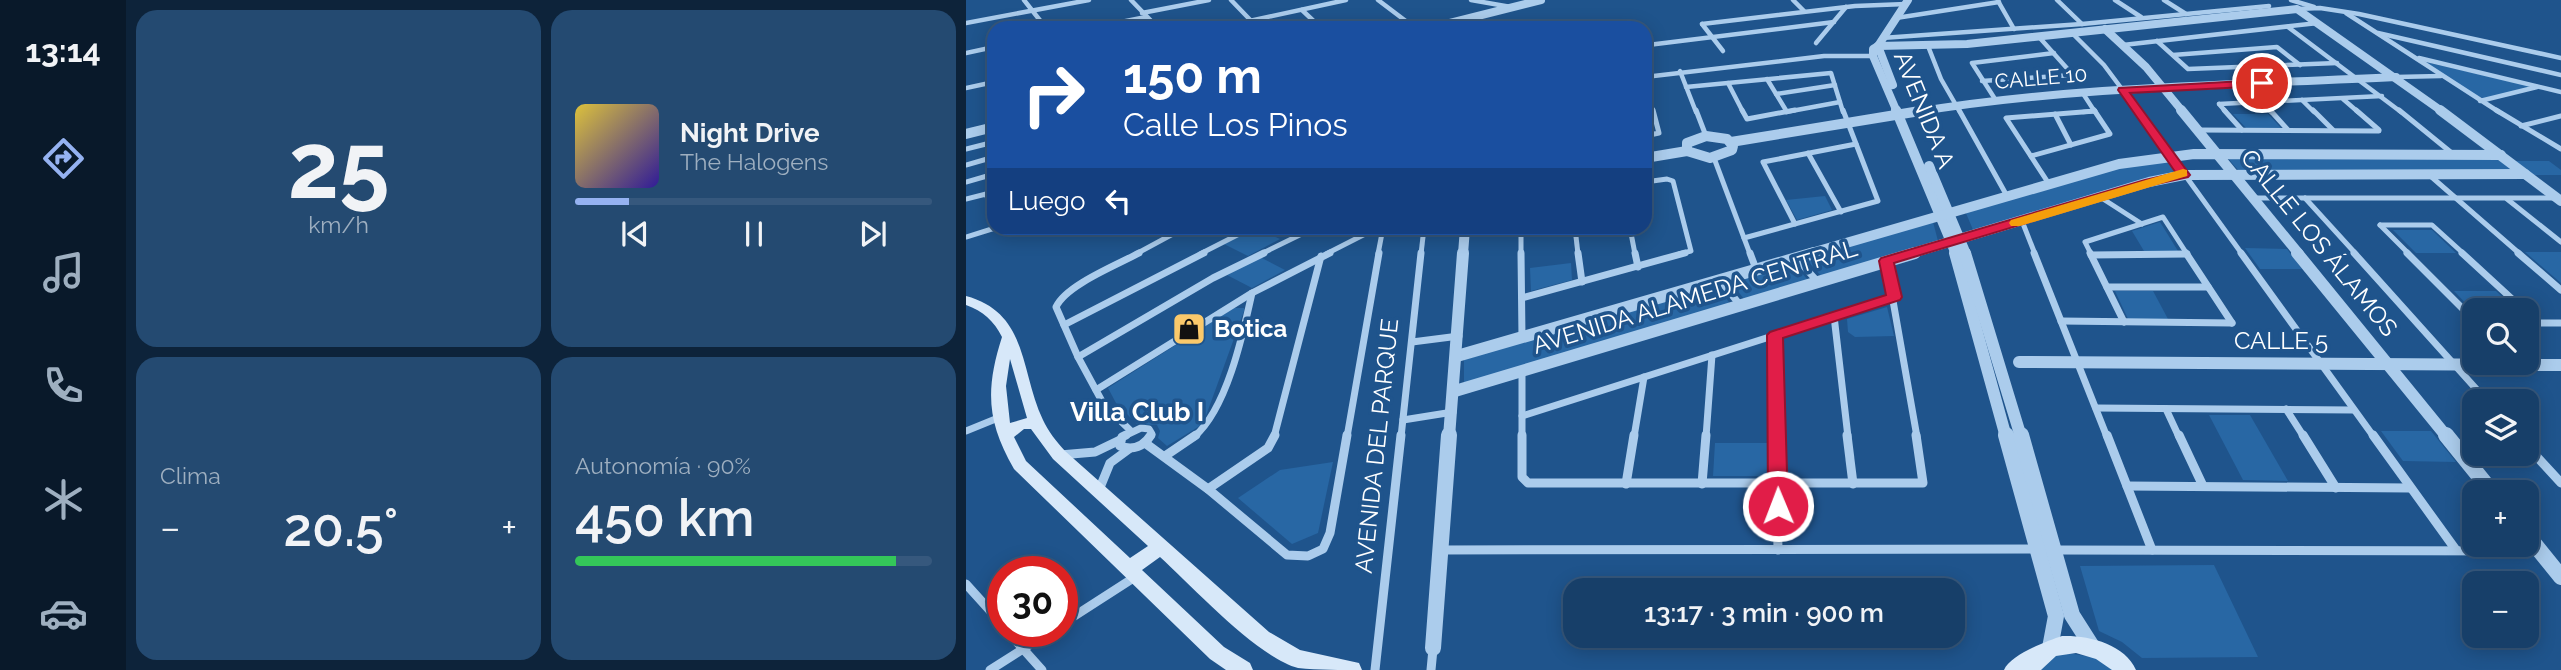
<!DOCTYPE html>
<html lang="es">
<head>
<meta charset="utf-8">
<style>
	body { margin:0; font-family:Raleway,sans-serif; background:#244a71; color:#f1f3f6; height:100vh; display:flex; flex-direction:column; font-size:26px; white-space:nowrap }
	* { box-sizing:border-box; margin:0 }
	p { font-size:23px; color:#9eafc0 }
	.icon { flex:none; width:38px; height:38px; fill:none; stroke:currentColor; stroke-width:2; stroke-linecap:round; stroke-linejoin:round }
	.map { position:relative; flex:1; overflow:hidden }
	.drawer { display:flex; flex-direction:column; gap:10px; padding:10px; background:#0d233a; width:840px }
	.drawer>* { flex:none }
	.top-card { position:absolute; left:21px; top:21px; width:665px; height:214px; border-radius:21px; box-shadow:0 4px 18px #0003,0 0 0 2px #36587d; background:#1a4fa0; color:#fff; overflow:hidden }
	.buttons { position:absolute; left:1496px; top:298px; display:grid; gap:14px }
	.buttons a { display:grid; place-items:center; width:77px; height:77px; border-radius:14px; background:#173f69; box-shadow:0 4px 18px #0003,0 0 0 2px #36587d; font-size:35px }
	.speed { position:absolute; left:21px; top:556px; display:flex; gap:14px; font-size:35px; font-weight:700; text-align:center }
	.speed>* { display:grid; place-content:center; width:91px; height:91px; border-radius:50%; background:#173f69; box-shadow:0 4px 18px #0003,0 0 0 2px #36587d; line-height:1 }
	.speed .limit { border:10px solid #d22; background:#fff; color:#111 }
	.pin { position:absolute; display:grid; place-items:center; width:60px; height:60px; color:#fff; margin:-30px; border:4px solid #fff; border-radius:50%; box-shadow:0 2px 7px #0007 }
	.me { position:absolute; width:77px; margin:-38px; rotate:359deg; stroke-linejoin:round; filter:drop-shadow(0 0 5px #0008) }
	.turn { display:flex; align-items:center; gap:24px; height:147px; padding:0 21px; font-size:32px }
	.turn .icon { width:91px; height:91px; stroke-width:2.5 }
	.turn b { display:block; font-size:49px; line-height:60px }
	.then { display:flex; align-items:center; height:66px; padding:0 21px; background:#0003; gap:14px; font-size:26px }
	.big { font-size:52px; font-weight:600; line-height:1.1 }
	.drawer .tile { flex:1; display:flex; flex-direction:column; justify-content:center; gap:10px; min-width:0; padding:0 24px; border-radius:21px; background:#244a71 }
	.drawer .dial { align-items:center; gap:0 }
	.dial b { font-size:91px; line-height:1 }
	.song { display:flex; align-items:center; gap:21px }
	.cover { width:84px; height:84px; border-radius:10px; background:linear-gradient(135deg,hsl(50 70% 55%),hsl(250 70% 35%)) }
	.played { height:7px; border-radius:4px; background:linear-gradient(90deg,#95b2f1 15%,#36587d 15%) }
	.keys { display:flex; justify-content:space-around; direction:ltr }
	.heat { display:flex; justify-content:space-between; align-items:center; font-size:38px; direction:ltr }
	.charge { height:10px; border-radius:5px; background:linear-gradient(90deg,#34c759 90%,#36587d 0) }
	.drawer .tiles { flex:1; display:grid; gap:10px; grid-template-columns:repeat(2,1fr) }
	.trip { position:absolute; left:597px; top:578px; width:402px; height:70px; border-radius:21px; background:#173f69; box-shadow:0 4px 18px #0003,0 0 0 2px #36587d; font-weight:600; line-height:70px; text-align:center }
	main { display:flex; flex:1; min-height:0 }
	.menu { display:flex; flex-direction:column; width:126px; justify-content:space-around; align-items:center; background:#09192a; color:#9eafc0 }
	.menu .icon { width:49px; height:49px }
	.menu .on { color:#95b2f1 }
	.menu b { font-size:32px; color:#f1f3f6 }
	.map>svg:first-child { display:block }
	.green { fill:#2867a4 }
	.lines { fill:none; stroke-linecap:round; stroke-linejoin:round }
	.minor-far3 { stroke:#abccec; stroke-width:4.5 }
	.minor-far2 { stroke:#abccec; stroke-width:5 }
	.minor-far1 { stroke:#abccec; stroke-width:7 }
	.minor { stroke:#abccec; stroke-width:9 }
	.tertiary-far3 { stroke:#abccec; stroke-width:8 }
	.tertiary-far2 { stroke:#abccec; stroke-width:10 }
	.tertiary-far1 { stroke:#abccec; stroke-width:12 }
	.tertiary { stroke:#abccec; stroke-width:16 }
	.secondary { fill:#d7e8f9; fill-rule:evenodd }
	.route { fill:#e11d48; stroke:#92132f; stroke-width:2 }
	.slow { fill:#f59e0b }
	.labels { text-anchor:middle; stroke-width:7; stroke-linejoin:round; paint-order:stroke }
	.far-street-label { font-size:21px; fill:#fff; stroke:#1f548c }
	.street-label { font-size:24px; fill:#fff; stroke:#1f548c }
	.poi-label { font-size:24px; font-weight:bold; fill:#fff; stroke:#1f548c; text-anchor:start }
	.neighbourhood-label { font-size:26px; font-weight:bold; fill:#fff; stroke:#1f548c }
</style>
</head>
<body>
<main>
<nav class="menu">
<b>13:14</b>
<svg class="icon on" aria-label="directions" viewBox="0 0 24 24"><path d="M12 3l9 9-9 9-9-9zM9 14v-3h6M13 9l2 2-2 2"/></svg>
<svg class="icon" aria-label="music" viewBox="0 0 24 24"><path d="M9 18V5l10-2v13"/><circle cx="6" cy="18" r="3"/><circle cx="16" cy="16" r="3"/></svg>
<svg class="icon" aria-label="phone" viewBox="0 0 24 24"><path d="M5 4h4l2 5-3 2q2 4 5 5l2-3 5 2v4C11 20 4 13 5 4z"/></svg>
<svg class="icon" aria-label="climate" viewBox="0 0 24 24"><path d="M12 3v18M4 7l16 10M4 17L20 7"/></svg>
<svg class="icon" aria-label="car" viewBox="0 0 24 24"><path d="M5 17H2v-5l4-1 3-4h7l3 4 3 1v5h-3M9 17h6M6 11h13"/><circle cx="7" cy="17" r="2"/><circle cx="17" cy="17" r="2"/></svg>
</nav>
<section class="drawer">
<div class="tiles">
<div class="tile dial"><b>25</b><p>km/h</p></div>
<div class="tile">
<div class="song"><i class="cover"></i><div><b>Night Drive</b><p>The Halogens</p></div></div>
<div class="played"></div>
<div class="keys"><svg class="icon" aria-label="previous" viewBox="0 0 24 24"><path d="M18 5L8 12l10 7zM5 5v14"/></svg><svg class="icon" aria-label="pause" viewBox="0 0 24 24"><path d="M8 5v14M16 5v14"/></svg><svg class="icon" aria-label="next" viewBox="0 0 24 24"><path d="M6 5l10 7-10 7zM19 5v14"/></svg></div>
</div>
<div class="tile"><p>Clima</p>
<div class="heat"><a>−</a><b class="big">20.5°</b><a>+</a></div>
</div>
<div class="tile"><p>Autonomía · 90%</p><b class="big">450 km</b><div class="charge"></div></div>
</div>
</section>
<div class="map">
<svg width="1595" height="670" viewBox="0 0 1595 670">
	<rect width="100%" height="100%" fill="#1f548c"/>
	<g class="green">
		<polygon points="1455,61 1560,85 1564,87 1519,99 1511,96"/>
		<polygon points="1267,114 1302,114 1315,128 1280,128"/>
		<polygon points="1260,156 1532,157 1551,171 1272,170"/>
		<polygon points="1201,159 1211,174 1008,232 999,211 1167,164"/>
		<polygon points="1549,161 1583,161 1595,170 1595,175 1568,175"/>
		<polygon points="859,196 866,210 831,220 820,200"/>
		<polygon points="967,222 972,241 856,277 839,258"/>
		<polygon points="1194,222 1212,251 1178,251 1166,231"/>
		<polygon points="290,228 314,239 282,256 258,244"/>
		<polygon points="1427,230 1466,230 1490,253 1450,253"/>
		<polygon points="1279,248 1321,249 1336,269 1294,269"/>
		<polygon points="1559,252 1595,252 1595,283"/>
		<polygon points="294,257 319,270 286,288 261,275"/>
		<polygon points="826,262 842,280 778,299 763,280"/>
		<polygon points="605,263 606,280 565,291 564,268"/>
		<polygon points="751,284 764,304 498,384 498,357"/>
		<polygon points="1149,291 1187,291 1202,319 1162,319"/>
		<polygon points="1488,291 1530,291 1550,310 1508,312"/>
		<polygon points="921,307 928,336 889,337 882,332 881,319"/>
		<polygon points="268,308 278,308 278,311 237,424 201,446 192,438 194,431 191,425 171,424 150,403 142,388"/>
		<polygon points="1243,415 1284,415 1322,481 1277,480"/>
		<polygon points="1415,431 1465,431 1490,462 1437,461"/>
		<polygon points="749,443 802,443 801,476 747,476"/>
		<polygon points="367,462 352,533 326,544 272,498 314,470"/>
		<polygon points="1248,565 1292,657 1176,658 1156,642 1133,631 1114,566"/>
		<polygon points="1102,653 1131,658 1149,670 1075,670 1089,656"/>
	</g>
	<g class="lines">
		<g class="minor-far3">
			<polyline points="58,0 80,28"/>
			<polyline points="165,0 192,28"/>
			<polyline points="265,0 292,28"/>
			<polyline points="412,0 449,28"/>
			<polyline points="505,0 545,7"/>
			<polyline points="827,0 838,11"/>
			<polyline points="1091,0 1116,24"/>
			<polyline points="1149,0 1175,17"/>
			<polyline points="1198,0 1220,14"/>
			<polyline points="1325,0 1348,7"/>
			<polyline points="1032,1 1048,29"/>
			<polyline points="1331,9 1354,8 1393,14 1595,58"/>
			<polyline points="336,10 355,28"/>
			<polyline points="176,13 243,0"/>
			<polyline points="1380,13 1533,112"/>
			<polyline points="930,18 1033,2"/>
			<polyline points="0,23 123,0"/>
			<polyline points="736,24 889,6 940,4"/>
			<polyline points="736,24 757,51"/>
			<polyline points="1322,27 1435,112"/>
			<polyline points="125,28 180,17"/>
			<polyline points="251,28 380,0"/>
			<polyline points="1106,33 1138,65 1173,112"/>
			<polyline points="1412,33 1595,75"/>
			<polyline points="1073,37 1107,75"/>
			<polyline points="916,38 1116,24 1303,6"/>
			<polyline points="1191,41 1222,69 1371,63"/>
			<polyline points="850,43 880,7"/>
			<polyline points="682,45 868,22"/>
			<polyline points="1157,45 1352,23"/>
			<polyline points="962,46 975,79 994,112"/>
			<polyline points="0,53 28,47"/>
			<polyline points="1207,55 1311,47 1334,65"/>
			<polyline points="1453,58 1595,92"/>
			<polyline points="714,71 730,112"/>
			<polyline points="679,77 858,56 907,56"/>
			<polyline points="1430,77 1475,76"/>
			<polyline points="801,79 821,112"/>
			<polyline points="1016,81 1107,75"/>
			<polyline points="762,83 777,112"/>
			<polyline points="720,87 865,73 877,112"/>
			<polyline points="0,88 28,82"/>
			<polyline points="1116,92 1129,112"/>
			<polyline points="810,94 869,85"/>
			<polyline points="679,96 683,96 687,112"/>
			<polyline points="1029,99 1006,63 1088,53"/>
			<polyline points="1377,99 1392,112"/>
			<polyline points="1336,100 1348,112"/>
			<polyline points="1514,101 1571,87"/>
			<polyline points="1296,102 1305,112"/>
			<polyline points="1253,104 1416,96"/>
			<polyline points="1253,104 1260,112"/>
			<polyline points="820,112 874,102"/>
			<polyline points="1117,112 1129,111"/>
		</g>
		<g class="minor-far2">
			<polyline points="730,110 740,136"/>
			<polyline points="776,110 781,119 829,110"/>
			<polyline points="993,110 1041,196"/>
			<polyline points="1172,110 1276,254"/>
			<polyline points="1258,110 1276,130"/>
			<polyline points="1304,110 1322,130"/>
			<polyline points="1347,110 1367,130"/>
			<polyline points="1390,110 1413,130"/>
			<polyline points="1433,110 1487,154"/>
			<polyline points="1530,110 1595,149"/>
			<polyline points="1089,114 1105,145"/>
			<polyline points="1555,126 1595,116"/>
			<polyline points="1231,130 1413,131"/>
			<polyline points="679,136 693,133 687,110"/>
			<polyline points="0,149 28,142"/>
			<polyline points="842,153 875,212"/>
			<polyline points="1065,156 1144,134 1128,110"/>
			<polyline points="748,158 784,254"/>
			<polyline points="0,165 28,157"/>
			<polyline points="1461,173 1554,254"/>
			<polyline points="0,182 28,174"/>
			<polyline points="679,182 701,179 707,181 725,251 713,254"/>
			<polyline points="1083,184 1040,118 1129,111"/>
			<polyline points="20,194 28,216"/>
			<polyline points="1134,197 1176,224"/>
			<polyline points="1286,198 1591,198"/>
			<polyline points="1339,198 1390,254"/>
			<polyline points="0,199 28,192"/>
			<polyline points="1541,199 1595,242"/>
			<polyline points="1056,221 1069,254"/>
			<polyline points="829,224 797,162 890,144"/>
			<polyline points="1414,225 1466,225 1498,254"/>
			<polyline points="1414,225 1443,254"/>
			<polyline points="555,228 555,254"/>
			<polyline points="609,228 612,254"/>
			<polyline points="664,228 669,254"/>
			<polyline points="0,237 29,228"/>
			<polyline points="778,238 912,201 877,110"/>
			<polyline points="170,254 218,228"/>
			<polyline points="234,254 285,228"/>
			<polyline points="295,254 348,228"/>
			<polyline points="360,254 411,228"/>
			<polyline points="412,254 417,228"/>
			<polyline points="455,254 458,228"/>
			<polyline points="1125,254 1119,242 1197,217 1221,254"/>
			<polyline points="1188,254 1221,254"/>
		</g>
		<g class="minor-far1">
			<polyline points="555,253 556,337"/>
			<polyline points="612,253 616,282"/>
			<polyline points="669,253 672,267"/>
			<polyline points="784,253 790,269"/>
			<polyline points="1068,253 1141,437"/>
			<polyline points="1124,253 1158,322"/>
			<polyline points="1220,253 1266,323"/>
			<polyline points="1275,253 1408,437"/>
			<polyline points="1388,253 1521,401"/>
			<polyline points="1441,253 1508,320"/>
			<polyline points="1496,253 1558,310"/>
			<polyline points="1552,253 1595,290"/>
			<polyline points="1125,255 1221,254"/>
			<polyline points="830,258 852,282"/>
			<polyline points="920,261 951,437"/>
			<polyline points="754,280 774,305"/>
			<polyline points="1141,287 1242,287"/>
			<polyline points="556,298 719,253"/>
			<polyline points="868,316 882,437"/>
			<polyline points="1095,321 1266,323"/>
			<polyline points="1561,323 1595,323"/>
			<polyline points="98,325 238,253"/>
			<polyline points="809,335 810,437"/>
			<polyline points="446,342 493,336"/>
			<polyline points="112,357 247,278 298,253"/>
			<polyline points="556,370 556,437"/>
			<polyline points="130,390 286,293 364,253"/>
			<polyline points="1130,408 1387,410"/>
			<polyline points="1200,409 1213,437"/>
			<polyline points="1320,409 1338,437"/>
			<polyline points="556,416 929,297"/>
			<polyline points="437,420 487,412"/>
			<polyline points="0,431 32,418"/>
			<path d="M165 431 138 405 112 357 90 307C100 285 151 265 173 253"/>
			<polyline points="156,437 175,428 183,429 186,434 184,437"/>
			<path d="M228 437C261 409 277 334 286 293"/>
			<polyline points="308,437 355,256"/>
			<polyline points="381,437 413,253"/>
			<polyline points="435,437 455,253"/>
			<polyline points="668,437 678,377"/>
			<polyline points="740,437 746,355"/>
		</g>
		<g class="minor">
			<path d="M160 435 156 437 154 446C167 451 178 446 185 435"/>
			<polyline points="556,435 556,477 562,483 957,483 950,435"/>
			<polyline points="810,435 812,550"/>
			<polyline points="881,435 887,484"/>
			<polyline points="1141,435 1186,550"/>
			<polyline points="1213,435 1237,486"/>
			<polyline points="1337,435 1370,488"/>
			<polyline points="1407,435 1490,550"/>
			<polyline points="179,443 242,489 321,555 342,556 357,549 364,533 381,435"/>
			<polyline points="1561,446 1595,483"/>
			<polyline points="94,455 129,452 154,440"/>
			<polyline points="199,456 230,435"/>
			<polyline points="660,484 668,435"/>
			<polyline points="736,484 740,435"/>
			<polyline points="1161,486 1444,488"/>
			<polyline points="242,489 302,448 309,435"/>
			<polyline points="133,490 144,463 163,449"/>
			<polyline points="476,550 1070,549"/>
			<polyline points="1089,550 1571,551"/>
			<polyline points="0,584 37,625"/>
			<polyline points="96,624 169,577"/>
			<polyline points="42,632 76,670"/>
			<polyline points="24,670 84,632"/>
			<polyline points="409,670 435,435"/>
			<polyline points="465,670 467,649"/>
		</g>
		<g class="tertiary-far3">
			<polyline points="464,28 575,0"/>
			<polyline points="1139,29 1180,67 1217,112"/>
			<polyline points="912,46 1001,44 1331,9 1477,112"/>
			<polyline points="912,46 927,85"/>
			<polyline points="931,112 907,56 907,49 912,46 942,0"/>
			<path d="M950 112C1108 86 1270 85 1430 77"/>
		</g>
		<g class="tertiary-far2">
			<polyline points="930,110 990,254"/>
			<polyline points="1215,110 1333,254"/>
			<polyline points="1474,110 1595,201"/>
			<polyline points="0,134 28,127"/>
			<polygon points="740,136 761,139 767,146 766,150 744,158 721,151 721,143"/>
			<polyline points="765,142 960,110"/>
			<polyline points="679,158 721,151"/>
			<polyline points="963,166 1000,254"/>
			<polyline points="497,254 499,228"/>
			<polyline points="842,254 1153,164 1228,154 1535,155"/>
			<polyline points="943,254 1183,182 1218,175 1559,174"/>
		</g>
		<g class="tertiary-far1">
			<polyline points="989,253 1040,437"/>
			<polyline points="999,253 1055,437"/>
			<polyline points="1331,253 1481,437"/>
			<polyline points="491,356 848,253"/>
			<polyline points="1053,362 1595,365"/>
			<polyline points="489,391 949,253"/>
			<polyline points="483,437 497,253"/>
		</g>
		<g class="tertiary">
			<polyline points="1040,435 1090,616 1084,648"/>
			<polyline points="1055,435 1106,615 1127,648"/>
			<polyline points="1480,435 1526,492"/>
			<polyline points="1561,535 1595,577"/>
			<polyline points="467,648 483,435"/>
		</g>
		<g class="secondary">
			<path d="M0 296C63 313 54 372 77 420 82 431 90 441 99 451L303 632 334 650 393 663 396 670C375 670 352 670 332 668 291 657 227 587 194 557L176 570 258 647 284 663 287 670H260L244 659 48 469C21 422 19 390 36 337 28 321 17 311 0 305ZM44 359 61 418 44 423 40 386ZM58 429H65L87 459 182 546 164 558 60 461 48 437Z"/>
			<path d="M1096 636C1122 635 1159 644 1170 670H1146L1130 659 1110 653 1090 656 1075 670H1038C1044 655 1081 641 1096 636Z"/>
		</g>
	</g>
	<polygon class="route" points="1296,80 1301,83 1299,86 1164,93 1224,175 1222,177 1186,185 928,263 936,297 934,300 817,338 822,506 819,511 812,513 805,511 802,506 801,335 804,332 920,295 913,261 915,258 1179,180 1210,173 1152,90 1153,88"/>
	<polygon class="slow" points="1217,169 1221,170 1221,176 1054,226 1045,226 1043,223 1045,220"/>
	<defs>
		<symbol id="shop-square" viewBox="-11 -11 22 22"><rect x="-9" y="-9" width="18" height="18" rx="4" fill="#fac96b" stroke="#1f548c"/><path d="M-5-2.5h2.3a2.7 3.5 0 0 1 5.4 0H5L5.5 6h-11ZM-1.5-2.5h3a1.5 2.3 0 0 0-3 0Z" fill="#111"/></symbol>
	</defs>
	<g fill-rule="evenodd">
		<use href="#shop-square" x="204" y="310" width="38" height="38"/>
	</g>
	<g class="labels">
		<g class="far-street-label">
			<text transform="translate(1075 78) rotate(-5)" y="7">CALLE 10</text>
		</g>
		<g class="street-label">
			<text transform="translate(958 110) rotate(68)" y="8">AVENIDA A</text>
			<text transform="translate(1353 243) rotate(51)" y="8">CALLE LOS ÁLAMOS</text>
			<text transform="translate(729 297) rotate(-17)" y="8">AVENIDA ALAMEDA CENTRAL</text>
			<text x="1315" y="349">CALLE 5</text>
			<text transform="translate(411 446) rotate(-84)" y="8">AVENIDA DEL PARQUE</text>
		</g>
		<g class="poi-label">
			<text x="248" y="337">Botica</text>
		</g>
		<g class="neighbourhood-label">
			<text x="171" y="421">Villa Club I</text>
		</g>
	</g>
</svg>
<div class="buttons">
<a><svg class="icon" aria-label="search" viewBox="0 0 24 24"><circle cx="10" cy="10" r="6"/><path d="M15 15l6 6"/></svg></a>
<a><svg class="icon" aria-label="layers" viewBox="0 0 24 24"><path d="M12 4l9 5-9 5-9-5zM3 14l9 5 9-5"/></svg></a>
<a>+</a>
<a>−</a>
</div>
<div class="speed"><div class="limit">30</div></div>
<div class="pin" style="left:1296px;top:83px;background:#d93025"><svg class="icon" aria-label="arrive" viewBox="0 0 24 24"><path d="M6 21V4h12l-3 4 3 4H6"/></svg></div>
<svg class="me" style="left:812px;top:506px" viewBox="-20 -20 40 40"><circle r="17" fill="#e11d48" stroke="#fff" stroke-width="3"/><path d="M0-11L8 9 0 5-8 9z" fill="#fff"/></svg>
<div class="trip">13:17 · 3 min · 900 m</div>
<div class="top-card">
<div class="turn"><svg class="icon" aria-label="right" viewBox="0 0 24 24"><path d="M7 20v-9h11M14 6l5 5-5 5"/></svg><div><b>150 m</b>Calle Los Pinos</div></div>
<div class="then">Luego<svg class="icon" aria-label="left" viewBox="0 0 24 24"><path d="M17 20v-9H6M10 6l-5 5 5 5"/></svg></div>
</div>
</div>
</main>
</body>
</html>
